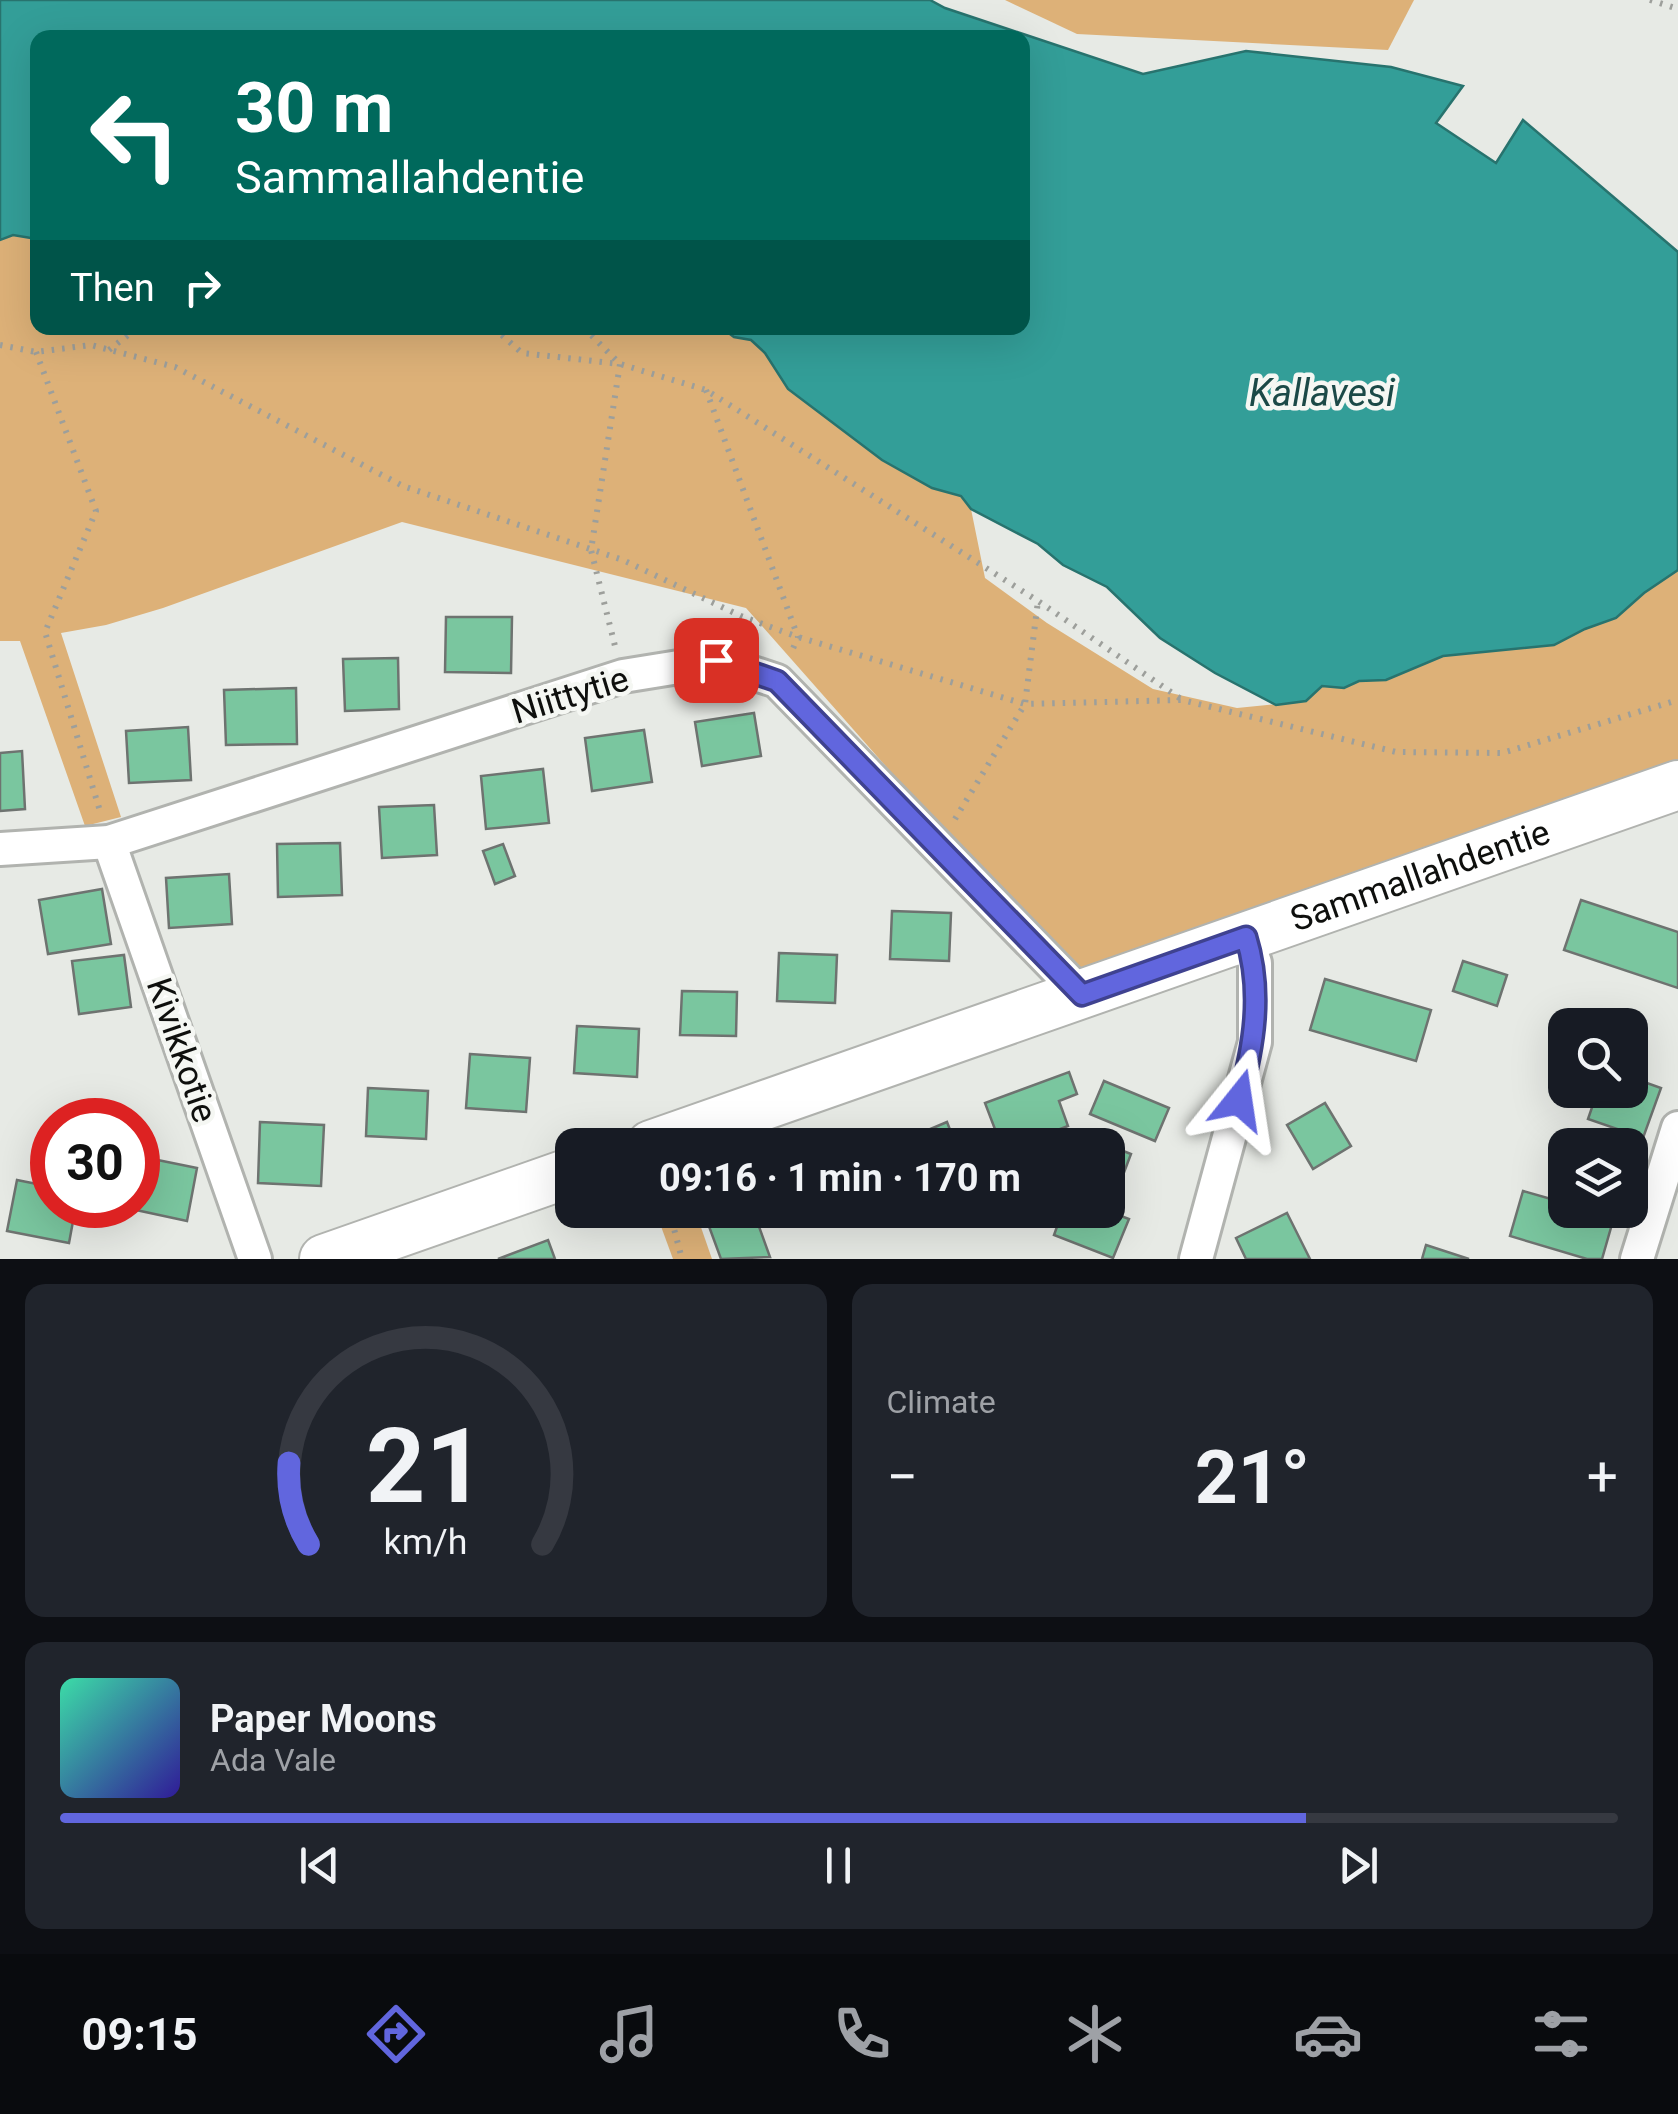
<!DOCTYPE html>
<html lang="en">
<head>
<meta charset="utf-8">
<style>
	body { margin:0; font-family:Roboto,sans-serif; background:#20242c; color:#f1f3f6; height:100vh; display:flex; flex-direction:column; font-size:38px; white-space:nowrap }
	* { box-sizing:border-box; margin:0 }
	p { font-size:32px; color:#9ea1a6 }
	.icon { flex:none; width:55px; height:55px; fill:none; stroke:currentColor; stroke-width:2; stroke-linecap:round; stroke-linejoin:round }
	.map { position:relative; height:1259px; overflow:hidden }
	.sheet { display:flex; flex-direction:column; gap:25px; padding:25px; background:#0d0f14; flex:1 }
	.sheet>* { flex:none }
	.banner { position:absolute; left:30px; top:30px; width:1000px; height:305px; border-radius:20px; box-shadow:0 10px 40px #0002; background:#00695c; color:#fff; overflow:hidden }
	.controls { position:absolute; left:1548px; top:1008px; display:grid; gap:20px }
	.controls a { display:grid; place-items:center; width:100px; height:100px; border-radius:20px; background:#171b24; box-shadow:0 10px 40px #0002; font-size:50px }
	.speed { position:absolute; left:30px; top:1098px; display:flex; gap:20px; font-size:50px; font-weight:700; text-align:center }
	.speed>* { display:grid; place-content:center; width:130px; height:130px; border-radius:50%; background:#171b24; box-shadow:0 10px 40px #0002; line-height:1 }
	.speed .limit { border:15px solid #d22; background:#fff; color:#111 }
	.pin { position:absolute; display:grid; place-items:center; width:85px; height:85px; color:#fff; margin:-42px; border-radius:20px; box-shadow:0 5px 15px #0006 }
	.me { position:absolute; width:110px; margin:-55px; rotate:15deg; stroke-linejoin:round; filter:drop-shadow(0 0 8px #0008) }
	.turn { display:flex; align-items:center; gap:35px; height:210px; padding:0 40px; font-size:45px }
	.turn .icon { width:130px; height:130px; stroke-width:2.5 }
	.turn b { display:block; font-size:70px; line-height:85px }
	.then { display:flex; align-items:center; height:95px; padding:0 40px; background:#0003; gap:20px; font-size:38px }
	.big { font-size:75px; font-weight:700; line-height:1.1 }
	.sheet .widget { flex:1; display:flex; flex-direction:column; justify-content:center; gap:15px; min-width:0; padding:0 35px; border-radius:20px; background:#20242c }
	.sheet .dial { align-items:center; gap:0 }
	.dial svg { height:260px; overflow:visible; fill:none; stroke:#363941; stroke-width:7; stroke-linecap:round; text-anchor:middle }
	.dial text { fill:#f1f3f6; stroke:none }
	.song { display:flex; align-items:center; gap:30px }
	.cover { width:120px; height:120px; border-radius:15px; background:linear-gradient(135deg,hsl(160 70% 55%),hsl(250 70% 35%)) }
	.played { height:10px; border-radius:5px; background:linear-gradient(90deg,#6166de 80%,#363941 80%) }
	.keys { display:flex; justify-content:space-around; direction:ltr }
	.heat { display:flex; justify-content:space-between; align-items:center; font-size:55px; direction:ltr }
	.sheet .tiles { flex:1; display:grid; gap:25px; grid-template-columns:1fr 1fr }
	.widget:last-child { grid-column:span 2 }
	.trip { position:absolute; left:555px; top:1128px; width:570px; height:100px; border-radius:20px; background:#171b24; box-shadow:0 10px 40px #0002; font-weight:700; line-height:100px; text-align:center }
	.dock { display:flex; height:160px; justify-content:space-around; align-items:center; background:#090b0e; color:#9ea1a6 }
	.dock .icon { width:70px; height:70px }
	.dock .current { color:#6166de }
	.dock b { font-size:45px; color:#f1f3f6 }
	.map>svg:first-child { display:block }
	.green { fill:#ddb178 }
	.water { fill:#339e98; stroke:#28736e; stroke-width:2.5 }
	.building { fill:#7ac69f; stroke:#6e7370; stroke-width:2.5 }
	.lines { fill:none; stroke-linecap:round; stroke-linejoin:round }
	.street-casing { stroke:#b1b3af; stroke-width:38 }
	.secondary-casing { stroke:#b1b3af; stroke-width:52 }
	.path { stroke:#9d9f9b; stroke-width:6; stroke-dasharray:2.5 8; stroke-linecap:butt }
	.street { stroke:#fff; stroke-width:32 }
	.secondary { stroke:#fff; stroke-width:48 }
	.route-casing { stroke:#3f4290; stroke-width:25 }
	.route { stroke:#6166de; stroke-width:18 }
	.labels { text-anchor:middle; stroke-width:9; stroke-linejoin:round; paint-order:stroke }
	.street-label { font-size:35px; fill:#0e0f0d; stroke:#f5f7f3 }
	.water-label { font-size:38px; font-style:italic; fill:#1b4947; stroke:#f5f7f3 }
</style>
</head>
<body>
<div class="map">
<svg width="1678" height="1259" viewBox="0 0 1678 1259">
	<rect width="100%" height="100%" fill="#e7eae5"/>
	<g class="green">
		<polygon points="1005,0 1414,0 1388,50 1077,34"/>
		<polygon points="13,235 37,239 38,328 722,328 734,337 750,340 765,353 788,389 881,460 932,488 961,496 971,509 985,578 1047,623 1153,689 1237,708 1306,701 1322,686 1344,688 1358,681 1386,680 1443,656 1554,645 1585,629 1616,618 1644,593 1678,570 1678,769 1080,986 746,608 402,522 163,608 106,625 61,633 121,817 85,826 20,641 0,641 0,240"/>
		<polygon points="655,1210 695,1210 712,1259 673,1259"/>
	</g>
	<polygon class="water" points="0,0 930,0 945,8 1143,74 1246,51 1391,67 1463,86 1436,123 1496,163 1523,120 1678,252 1678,570 1644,593 1616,618 1585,629 1554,645 1443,656 1386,680 1359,681 1344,688 1322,686 1306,701 1276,705 1215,673 1160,638 1107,587 1063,565 1038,544 971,509 961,496 932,488 882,460 788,389 765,353 751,340 734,337 722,328 1022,328 1022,38 38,38 37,239 13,235 0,240"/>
	<g class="building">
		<polygon points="446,617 512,617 511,673 445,672"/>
		<polygon points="398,658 399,709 345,711 343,659"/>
		<polygon points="296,688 297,744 226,745 224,690"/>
		<polygon points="754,713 761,756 702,766 695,722"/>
		<polygon points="188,727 191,780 129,783 126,731"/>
		<polygon points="644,730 652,782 592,791 585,738"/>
		<polygon points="22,751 25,809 0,811 0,753"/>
		<polygon points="543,769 549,823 486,829 481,776"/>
		<polygon points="434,805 437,855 382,858 379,807"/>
		<polygon points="340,843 342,895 278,897 277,844"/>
		<polygon points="503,844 515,876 495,884 483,851"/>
		<polygon points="229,874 232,924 169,928 166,878"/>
		<polygon points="102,889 111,944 48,954 39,900"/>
		<polygon points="1581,900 1678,932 1678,988 1564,950"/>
		<polygon points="892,911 951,913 949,961 890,959"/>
		<polygon points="779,953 837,955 835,1003 777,1001"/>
		<polygon points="124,955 131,1007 79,1014 72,961"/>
		<polygon points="1463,961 1507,975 1497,1006 1453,991"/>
		<polygon points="1325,979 1431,1010 1416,1061 1310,1030"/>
		<polygon points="682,991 737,992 736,1036 680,1035"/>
		<polygon points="577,1026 639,1029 637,1077 574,1073"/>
		<polygon points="470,1054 530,1058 526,1112 466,1108"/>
		<polygon points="1069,1072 1077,1094 1059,1101 1068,1126 1042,1136 1045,1145 1001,1145 985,1103"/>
		<polygon points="1630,1077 1661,1088 1643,1138 1588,1119 1598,1090 1630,1090"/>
		<polygon points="1104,1081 1169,1108 1155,1141 1090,1114"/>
		<polygon points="368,1088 428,1091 426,1139 366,1136"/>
		<polygon points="1325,1103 1351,1146 1313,1169 1287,1125"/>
		<polygon points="260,1122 324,1125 321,1186 258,1183"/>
		<polygon points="947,1122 956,1145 912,1145 909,1138"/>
		<polygon points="1085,1136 1131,1154 1123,1175 1108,1169 1108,1145 1081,1145"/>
		<polygon points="138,1156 197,1168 187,1221 122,1207 138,1205"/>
		<polygon points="17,1180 52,1187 52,1205 76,1205 69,1243 7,1231"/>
		<polygon points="1523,1191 1565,1203 1565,1210 1589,1210 1614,1217 1602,1259 1587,1259 1510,1236"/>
		<polygon points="703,1210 753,1210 770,1257 721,1259"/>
		<polygon points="830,1210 874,1210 834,1223"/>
		<polygon points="1063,1210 1105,1210 1129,1219 1113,1258 1054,1235"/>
		<polygon points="1287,1213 1310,1259 1246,1259 1236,1238"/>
		<polygon points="548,1240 555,1259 498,1259"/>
		<polygon points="1426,1245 1469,1259 1422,1259"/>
	</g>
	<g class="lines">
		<defs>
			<g id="street">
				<polyline points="109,842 255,1259"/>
				<polyline points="0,849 109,842 623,676 716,661 777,681 1082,995"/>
				<polyline points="1196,1259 1255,1042 1255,963 1246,937"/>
				<polyline points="1637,1259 1678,1128"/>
			</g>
			<g id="secondary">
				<path id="s1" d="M651 1145 1678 785"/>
				<polyline points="324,1259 572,1172"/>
			</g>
		</defs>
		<use href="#street" class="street-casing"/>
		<use href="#secondary" class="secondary-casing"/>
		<g class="path">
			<polyline points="1650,0 1678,9"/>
			<polyline points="494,328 522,353 620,364 591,550 615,646"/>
			<polyline points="584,328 620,364 706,390 1038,601 1181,699"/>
			<polyline points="0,345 36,352 91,345 175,367 403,486 623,560 741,616 798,637 1025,704 1182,700 1396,752 1502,753 1678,700"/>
			<polyline points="109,350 137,328"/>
			<polyline points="36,352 96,511 45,632 100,811"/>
			<polyline points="706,390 798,637 791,653"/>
			<polyline points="955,819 1025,704 1038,601"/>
			<polyline points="669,1210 682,1259"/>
		</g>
		<use href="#street" class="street"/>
		<use href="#secondary" class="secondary"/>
	</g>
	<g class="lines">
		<defs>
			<path id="route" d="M716 660 777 681 1082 995 1246 937C1263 992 1254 1046 1239 1100"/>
		</defs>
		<use href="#route" class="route-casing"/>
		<use href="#route" class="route"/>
	</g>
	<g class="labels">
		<g class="street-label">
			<text transform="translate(570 695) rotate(-17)" y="12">Niittytie</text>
			<text dy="12" stroke="none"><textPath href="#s1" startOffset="815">Sammallahdentie</textPath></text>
			<text transform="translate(182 1050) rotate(71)" y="12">Kivikkotie</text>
		</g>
		<g class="water-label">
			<text x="1322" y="406">Kallavesi</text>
		</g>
	</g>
</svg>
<div class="controls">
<a><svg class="icon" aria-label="search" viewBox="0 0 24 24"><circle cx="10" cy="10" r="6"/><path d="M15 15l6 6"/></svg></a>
<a><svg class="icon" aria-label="layers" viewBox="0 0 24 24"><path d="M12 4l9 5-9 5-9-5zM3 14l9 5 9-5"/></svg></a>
</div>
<div class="speed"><div class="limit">30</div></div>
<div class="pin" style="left:716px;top:660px;background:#d93025"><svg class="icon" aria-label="arrive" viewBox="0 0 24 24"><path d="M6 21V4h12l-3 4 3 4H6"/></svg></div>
<svg class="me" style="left:1239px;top:1100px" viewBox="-20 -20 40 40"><path d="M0-17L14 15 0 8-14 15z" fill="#6166de" stroke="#fff" stroke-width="4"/></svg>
<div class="trip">09:16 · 1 min · 170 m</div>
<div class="banner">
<div class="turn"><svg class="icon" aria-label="left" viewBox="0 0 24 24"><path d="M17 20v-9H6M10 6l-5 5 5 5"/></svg><div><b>30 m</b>Sammallahdentie</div></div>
<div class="then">Then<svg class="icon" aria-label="right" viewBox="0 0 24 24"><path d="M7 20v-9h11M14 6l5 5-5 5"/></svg></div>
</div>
</div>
<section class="sheet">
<div class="tiles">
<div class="widget dial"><svg viewBox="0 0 100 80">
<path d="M14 69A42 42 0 1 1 86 69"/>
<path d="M14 69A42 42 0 0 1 8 44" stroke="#6166de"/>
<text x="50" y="56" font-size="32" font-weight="700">21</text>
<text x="50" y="72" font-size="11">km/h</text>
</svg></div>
<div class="widget"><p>Climate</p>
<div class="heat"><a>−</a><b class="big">21°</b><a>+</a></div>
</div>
<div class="widget">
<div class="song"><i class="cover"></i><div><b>Paper Moons</b><p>Ada Vale</p></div></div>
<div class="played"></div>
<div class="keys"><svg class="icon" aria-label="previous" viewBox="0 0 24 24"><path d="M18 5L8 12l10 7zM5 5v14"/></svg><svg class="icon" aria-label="pause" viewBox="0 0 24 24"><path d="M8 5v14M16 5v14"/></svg><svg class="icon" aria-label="next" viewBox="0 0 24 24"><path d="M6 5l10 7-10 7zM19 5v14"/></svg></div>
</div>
</div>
</section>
<nav class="dock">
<b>09:15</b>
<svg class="icon current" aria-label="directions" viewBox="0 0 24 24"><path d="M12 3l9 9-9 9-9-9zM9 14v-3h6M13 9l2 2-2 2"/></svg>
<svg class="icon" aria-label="music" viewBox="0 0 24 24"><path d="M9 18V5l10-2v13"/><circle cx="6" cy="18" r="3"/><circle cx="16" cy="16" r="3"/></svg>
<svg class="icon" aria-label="phone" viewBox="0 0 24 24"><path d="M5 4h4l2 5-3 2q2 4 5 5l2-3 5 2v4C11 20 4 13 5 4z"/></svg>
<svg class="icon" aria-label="climate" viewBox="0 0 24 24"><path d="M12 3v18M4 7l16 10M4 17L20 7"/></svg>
<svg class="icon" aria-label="car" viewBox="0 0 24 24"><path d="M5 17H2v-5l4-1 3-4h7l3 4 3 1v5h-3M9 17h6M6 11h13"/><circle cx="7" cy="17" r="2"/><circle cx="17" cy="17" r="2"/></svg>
<svg class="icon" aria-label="filters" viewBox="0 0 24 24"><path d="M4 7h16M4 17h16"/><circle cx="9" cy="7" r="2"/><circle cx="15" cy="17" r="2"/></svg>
</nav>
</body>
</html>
